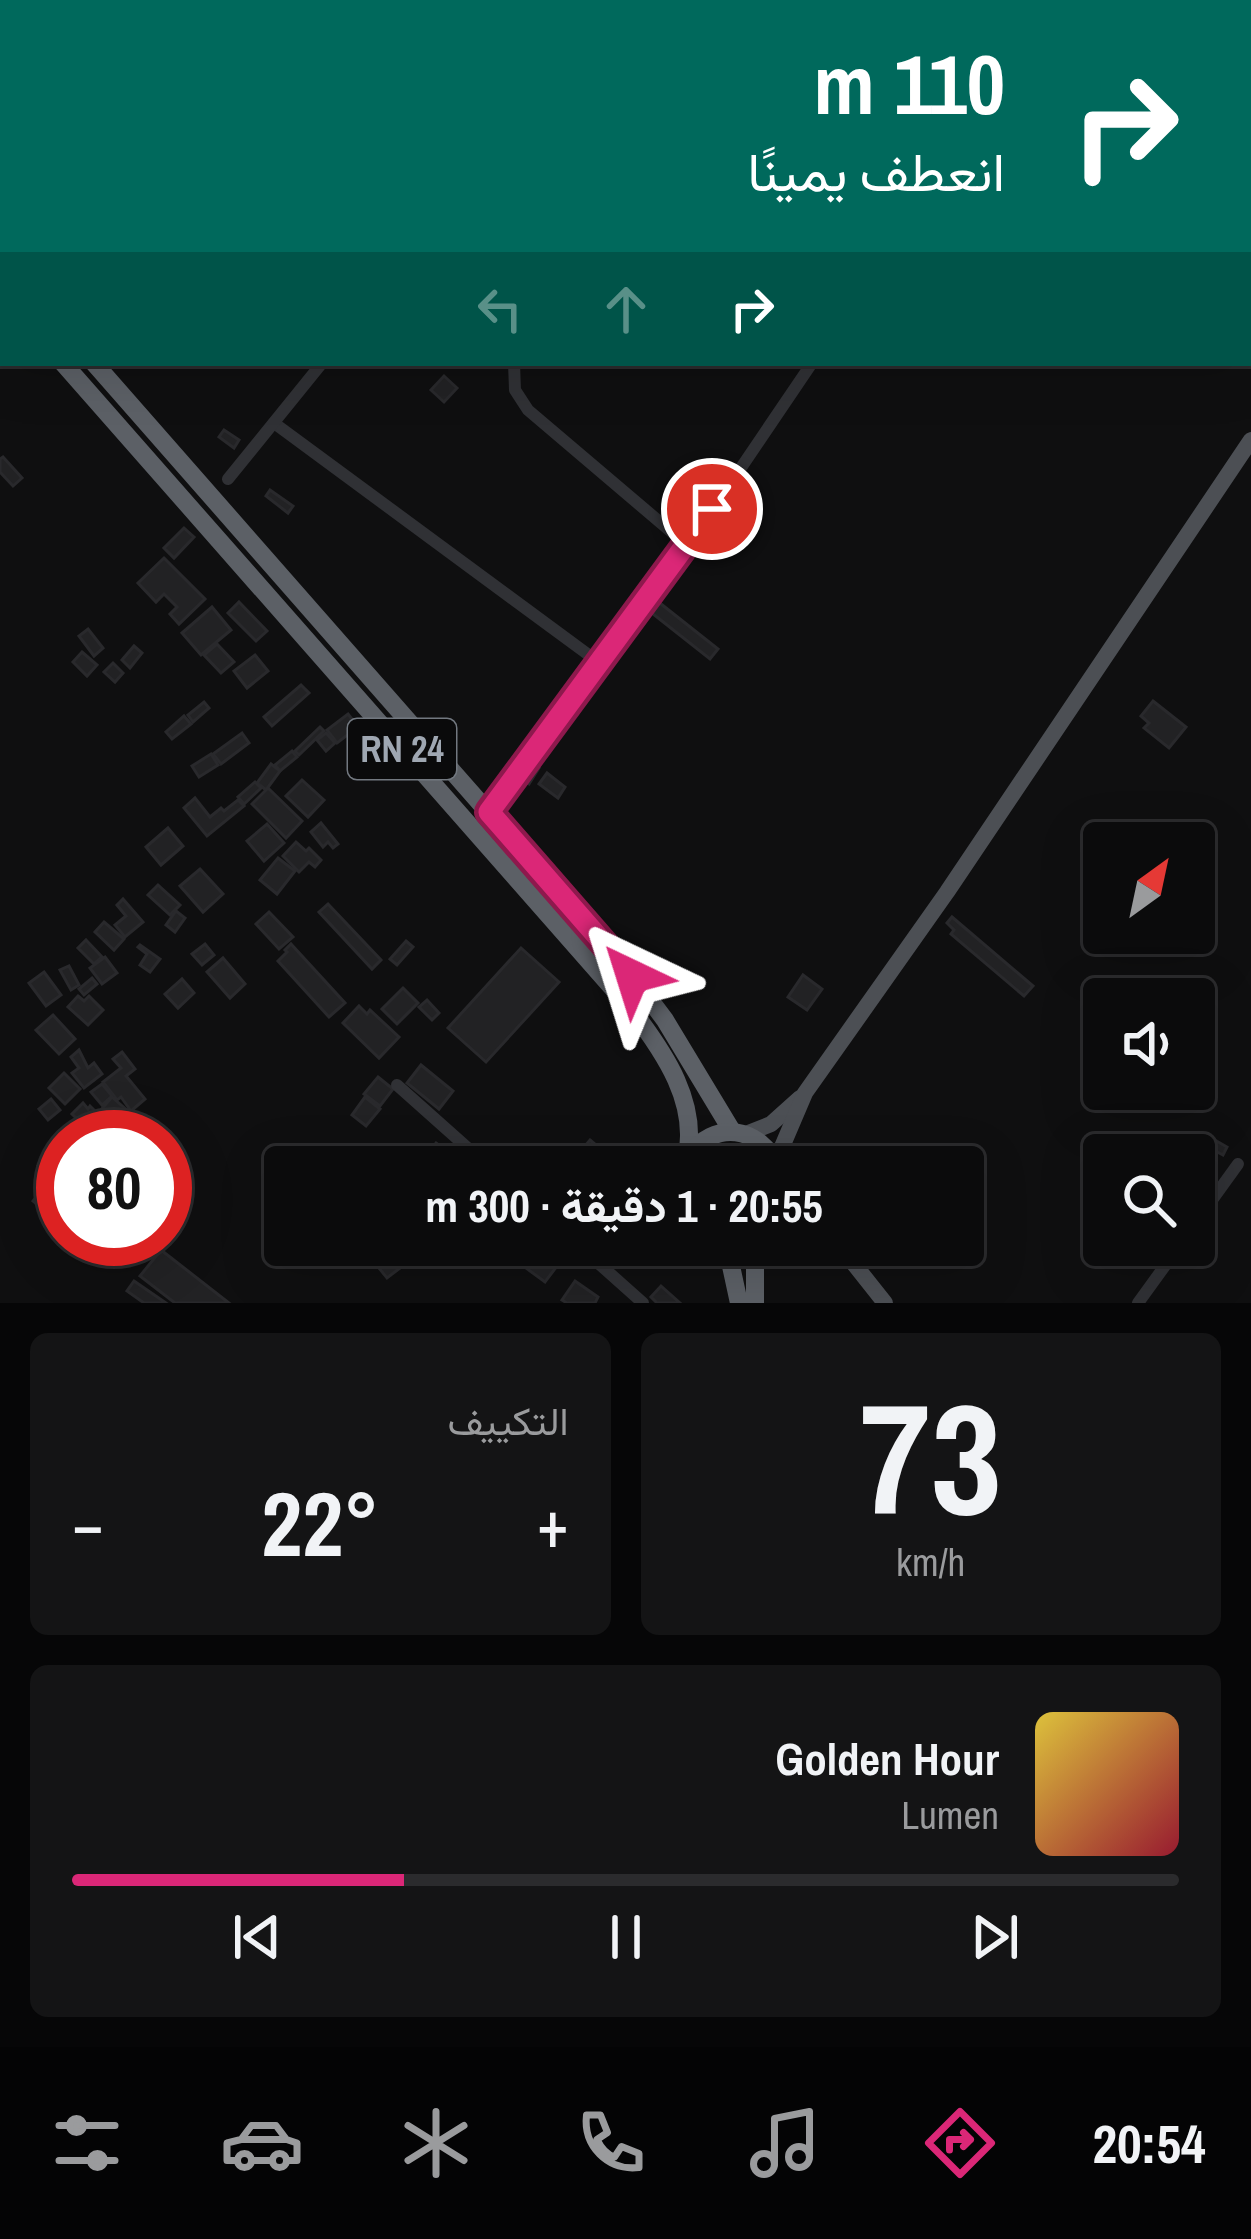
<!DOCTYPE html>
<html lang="ar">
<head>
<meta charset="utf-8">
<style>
	body { margin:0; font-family:"Archivo Narrow",Vazirmatn,sans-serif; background:#141415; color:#f1f3f6; direction:rtl; height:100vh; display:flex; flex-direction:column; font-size:45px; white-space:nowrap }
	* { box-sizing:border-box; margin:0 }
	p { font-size:39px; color:#9a9b9d }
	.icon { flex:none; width:66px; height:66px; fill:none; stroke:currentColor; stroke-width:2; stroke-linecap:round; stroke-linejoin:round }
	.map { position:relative; height:1303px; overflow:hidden; direction:ltr }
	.panel { display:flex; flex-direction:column; gap:30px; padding:30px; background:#060607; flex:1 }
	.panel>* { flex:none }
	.top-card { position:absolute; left:0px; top:0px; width:1251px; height:366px; box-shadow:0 12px 48px #0002,0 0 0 3px #2b2b2d; direction:rtl; background:#00695c; color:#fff; overflow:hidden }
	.needle { width:78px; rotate:33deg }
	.controls { position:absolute; left:1083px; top:822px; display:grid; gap:24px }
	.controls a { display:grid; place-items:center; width:132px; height:132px; border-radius:12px; background:#0b0b0c; box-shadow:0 12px 48px #0002,0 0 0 3px #2b2b2d; font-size:60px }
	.speed { position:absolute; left:36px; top:1110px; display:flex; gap:24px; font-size:60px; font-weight:700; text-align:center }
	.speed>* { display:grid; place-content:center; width:156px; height:156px; border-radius:50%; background:#0b0b0c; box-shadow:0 12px 48px #0002,0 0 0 3px #2b2b2d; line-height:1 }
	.speed .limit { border:18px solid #d22; background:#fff; color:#111 }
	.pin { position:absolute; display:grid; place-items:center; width:102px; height:102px; color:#fff; margin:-51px; border:6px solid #fff; border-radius:50%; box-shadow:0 3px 12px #0007 }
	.me { position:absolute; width:132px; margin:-66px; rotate:319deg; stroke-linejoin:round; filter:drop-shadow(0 0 9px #0008) }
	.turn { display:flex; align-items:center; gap:42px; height:252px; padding:0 48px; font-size:54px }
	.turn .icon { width:156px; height:156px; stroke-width:2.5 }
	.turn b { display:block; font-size:84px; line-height:102px }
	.lanes { display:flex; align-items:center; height:114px; padding:0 48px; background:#0003; justify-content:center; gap:60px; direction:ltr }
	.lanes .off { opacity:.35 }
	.big { font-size:90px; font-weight:700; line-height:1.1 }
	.panel .widget { flex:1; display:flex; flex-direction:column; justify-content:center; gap:18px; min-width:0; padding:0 42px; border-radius:18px; background:#141415 }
	.panel .dial { align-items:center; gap:0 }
	.dial b { font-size:156px; line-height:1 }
	.song { display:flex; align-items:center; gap:36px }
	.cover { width:144px; height:144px; border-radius:18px; background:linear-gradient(135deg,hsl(50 70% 55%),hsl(350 70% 35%)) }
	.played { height:12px; border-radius:6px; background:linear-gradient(90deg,#db2777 30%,#2b2b2d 30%) }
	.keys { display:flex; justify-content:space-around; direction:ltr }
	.heat { display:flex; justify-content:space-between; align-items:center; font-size:66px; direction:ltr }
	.panel .tiles { flex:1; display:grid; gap:30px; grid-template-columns:1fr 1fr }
	.widget:last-child { grid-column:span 2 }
	.trip { position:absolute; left:264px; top:1146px; width:720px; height:120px; border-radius:12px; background:#0b0b0c; box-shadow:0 12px 48px #0002,0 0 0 3px #2b2b2d; font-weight:700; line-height:120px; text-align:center; direction:rtl }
	.tabs { display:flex; height:192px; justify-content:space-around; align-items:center; background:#040405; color:#9a9b9d }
	.tabs .icon { width:84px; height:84px }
	.tabs .active { color:#db2777 }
	.tabs b { font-size:54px; color:#f1f3f6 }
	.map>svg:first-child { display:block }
	.building { fill:#222224; stroke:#29292c; stroke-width:3 }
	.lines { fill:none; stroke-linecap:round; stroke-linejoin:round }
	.minor { stroke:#303135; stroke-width:12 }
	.major { stroke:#4c4f54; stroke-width:16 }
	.highway { stroke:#5c6066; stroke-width:18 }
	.route-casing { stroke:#8e194d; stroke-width:30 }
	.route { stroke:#db2777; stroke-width:21 }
	.labels { text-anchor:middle; stroke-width:12; stroke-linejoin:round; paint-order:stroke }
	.shield { fill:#0a0a0b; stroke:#727880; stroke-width:3 }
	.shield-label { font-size:36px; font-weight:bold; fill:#9fa7b2 }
</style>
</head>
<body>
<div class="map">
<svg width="1251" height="1303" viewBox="0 0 1251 1303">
	<rect width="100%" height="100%" fill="#0f0f10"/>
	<g class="building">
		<polygon points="444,376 457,388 444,402 431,390"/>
		<polygon points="224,430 239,440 234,448 219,437"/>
		<polygon points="3,457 22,478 13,486 0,472 0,459"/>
		<polygon points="270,490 293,506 288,513 266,496"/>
		<polygon points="184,528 194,537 174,558 164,548"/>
		<polygon points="164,558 205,599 179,624 170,614 177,607 164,594 156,602 138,583"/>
		<polygon points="656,600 718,649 710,659 648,610"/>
		<polygon points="239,602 267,631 256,641 228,613"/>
		<polygon points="212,607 231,630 201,655 182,633"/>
		<polygon points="88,629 103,648 94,656 79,636"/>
		<polygon points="217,644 234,662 221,673 204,655"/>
		<polygon points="134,646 142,653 130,668 122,660"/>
		<polygon points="82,652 97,665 87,676 73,662"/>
		<polygon points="255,655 268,671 247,688 234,671"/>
		<polygon points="113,663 123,673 115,682 104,672"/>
		<polygon points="301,685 309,693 272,726 264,717"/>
		<polygon points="1153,701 1186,727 1169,748 1144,728 1149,723 1141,716"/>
		<polygon points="204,702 209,708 193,722 188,715"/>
		<polygon points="348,714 358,727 337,743 327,730"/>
		<polygon points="184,716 191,724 172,739 166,732"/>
		<polygon points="320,727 324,731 299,755 295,751"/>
		<polygon points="242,733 249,743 221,764 213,754"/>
		<polygon points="326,733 335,743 326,751 317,740"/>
		<polygon points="292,751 297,757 280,771 275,765"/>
		<polygon points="211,754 218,765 199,777 192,766"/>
		<polygon points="529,762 539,768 529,784 520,778"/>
		<polygon points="271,764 280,771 266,790 257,783"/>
		<polygon points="547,773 565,787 558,798 539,784"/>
		<polygon points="302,780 324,800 308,817 286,796"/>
		<polygon points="255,782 261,788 244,804 238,797"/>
		<polygon points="268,788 302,821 286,838 252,804"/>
		<polygon points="195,798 210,817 221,808 224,811 238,800 244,806 207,836 184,808"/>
		<polygon points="321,823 338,844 333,848 328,842 323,847 311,832"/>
		<polygon points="267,824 284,843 264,861 247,841"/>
		<polygon points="168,828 183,846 161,865 146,847"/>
		<polygon points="296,842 306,851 309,848 321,860 315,867 309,862 299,872 283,856"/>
		<polygon points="278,858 295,871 277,894 260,880"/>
		<polygon points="200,869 223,894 203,912 180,886"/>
		<polygon points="158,885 180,905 170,915 148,895"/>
		<polygon points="123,899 143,922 125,937 115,925 126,916 117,905"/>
		<polygon points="328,904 381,960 372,969 319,912"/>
		<polygon points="176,911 185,918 175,932 166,925"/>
		<polygon points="269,912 293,937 279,949 256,924"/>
		<polygon points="952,917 1033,986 1024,996 951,934 954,930 947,923"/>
		<polygon points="104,922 124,939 114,950 95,932"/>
		<polygon points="86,940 102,957 94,964 78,948"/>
		<polygon points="406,941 413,947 397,965 390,959"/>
		<polygon points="205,944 214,955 202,965 192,954"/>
		<polygon points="291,944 345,1003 329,1017 278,961 287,952 285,950"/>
		<polygon points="140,945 160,959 150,972 140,965 147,954 138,947"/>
		<polygon points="521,948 559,982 486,1062 448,1028"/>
		<polygon points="105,957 117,973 102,984 90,968"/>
		<polygon points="223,958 245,984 230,998 207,972"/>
		<polygon points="69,966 79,985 71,990 60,970"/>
		<polygon points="44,972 61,995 46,1006 29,983"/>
		<polygon points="803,975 822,989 807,1010 788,997"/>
		<polygon points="92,978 97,984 84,995 79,989"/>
		<polygon points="182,979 194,993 178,1008 165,994"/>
		<polygon points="403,988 418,1003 397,1024 382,1009"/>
		<polygon points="78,996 84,1001 89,996 103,1010 88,1025 68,1007"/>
		<polygon points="427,1000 439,1013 432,1020 419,1007"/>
		<polygon points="359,1006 367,1014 370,1010 399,1037 379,1058 343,1023"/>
		<polygon points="53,1015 75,1039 59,1054 36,1030"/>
		<polygon points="79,1050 88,1068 94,1063 102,1074 84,1088 72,1073 79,1068 71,1057"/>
		<polygon points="122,1052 135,1069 126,1076 145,1099 131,1111 121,1097 117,1100 103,1082 121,1068 113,1059"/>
		<polygon points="421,1065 453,1091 439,1109 407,1083"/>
		<polygon points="64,1073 80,1089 65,1104 49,1088"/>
		<polygon points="378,1077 393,1089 380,1106 364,1094"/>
		<polygon points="102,1084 112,1096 102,1105 91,1092"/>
		<polygon points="112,1097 129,1112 116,1125 100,1111"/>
		<polygon points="365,1097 380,1109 366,1126 352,1115"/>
		<polygon points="51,1099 60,1110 48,1120 39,1109"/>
		<polygon points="83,1103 88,1109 90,1106 112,1128 104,1137 96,1137 72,1114"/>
		<polygon points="74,1123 90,1137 63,1137 63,1141 60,1139"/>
		<polygon points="1213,1139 1227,1147 1223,1155 1208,1147"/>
		<polygon points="590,1140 617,1163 614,1167 568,1166"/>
		<polygon points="436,1143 467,1167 418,1167"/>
		<polygon points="53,1154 63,1167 63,1182 55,1188 38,1166"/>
		<polygon points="42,1189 55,1200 45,1211 33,1201"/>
		<polygon points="396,1245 423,1245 424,1246 399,1265 388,1251"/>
		<polygon points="161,1250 229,1303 175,1303 140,1276"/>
		<polygon points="537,1252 557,1266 545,1282 526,1268"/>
		<polygon points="387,1253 400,1268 387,1278 375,1263"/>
		<polygon points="134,1281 166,1303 144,1303 127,1291"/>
		<polygon points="575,1281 598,1297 595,1303 567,1303 562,1300"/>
		<polygon points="661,1286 680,1303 657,1303 651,1297"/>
	</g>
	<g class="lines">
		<g class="minor">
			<polyline points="1164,0 1169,3"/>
			<polyline points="585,3 587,0"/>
			<polyline points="1063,3 1065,0"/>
			<polyline points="1248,57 1251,59"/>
			<polyline points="514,363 515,390 528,410 688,546"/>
			<polyline points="274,423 601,664"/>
			<polyline points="228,479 322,363"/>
			<polyline points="489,812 688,546 812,363"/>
			<polyline points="397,1085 489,1167"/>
			<polyline points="1194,1225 1238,1164"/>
			<polyline points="578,1245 643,1303"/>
			<polyline points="1138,1303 1180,1245"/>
		</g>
		<g class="major">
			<polyline points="746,1134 771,1124 800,1098"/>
			<polyline points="776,1161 805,1093 947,892 1251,440"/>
			<polyline points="839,1245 885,1303"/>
		</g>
		<g class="highway">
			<polyline points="0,257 3,260"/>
			<polyline points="0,291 3,295"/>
			<path d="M63 363 631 1009C664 1052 700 1104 686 1160"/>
			<polyline points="94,363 632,976 665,1020 732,1131"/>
			<path d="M688 1157C713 1119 761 1126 777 1167"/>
			<polyline points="721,1245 731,1266 739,1303"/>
			<polyline points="755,1245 755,1303"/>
		</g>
	</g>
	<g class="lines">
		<defs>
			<polyline id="route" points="632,976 489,812 712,509"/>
		</defs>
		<use href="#route" class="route-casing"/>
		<use href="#route" class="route"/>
	</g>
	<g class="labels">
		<rect class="shield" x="348" y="719" width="108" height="60" rx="9"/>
		<g class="shield-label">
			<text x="402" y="762">RN 24</text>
		</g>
	</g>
</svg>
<div class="controls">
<a><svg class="needle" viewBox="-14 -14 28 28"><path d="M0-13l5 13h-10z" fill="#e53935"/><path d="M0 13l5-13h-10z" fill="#9a9b9d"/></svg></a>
<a><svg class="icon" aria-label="sound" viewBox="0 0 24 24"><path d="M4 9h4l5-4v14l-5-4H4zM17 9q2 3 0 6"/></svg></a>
<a><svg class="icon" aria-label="search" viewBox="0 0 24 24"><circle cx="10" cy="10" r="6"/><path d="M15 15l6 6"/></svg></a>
</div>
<div class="speed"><div class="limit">80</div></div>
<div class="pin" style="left:712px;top:509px;background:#d93025"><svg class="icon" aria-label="arrive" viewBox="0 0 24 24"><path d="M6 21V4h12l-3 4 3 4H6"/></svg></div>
<svg class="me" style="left:632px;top:976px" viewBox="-20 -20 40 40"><path d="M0-17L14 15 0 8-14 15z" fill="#db2777" stroke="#fff" stroke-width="4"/></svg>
<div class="trip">20:55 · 1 دقيقة · 300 m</div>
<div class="top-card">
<div class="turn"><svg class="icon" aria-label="right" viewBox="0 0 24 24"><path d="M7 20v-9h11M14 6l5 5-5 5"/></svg><div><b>110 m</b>انعطف يمينًا</div></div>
<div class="lanes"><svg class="icon off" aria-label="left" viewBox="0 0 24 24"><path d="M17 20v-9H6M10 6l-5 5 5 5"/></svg><svg class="icon off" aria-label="ahead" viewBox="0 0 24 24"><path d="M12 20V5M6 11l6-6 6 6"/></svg><svg class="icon" aria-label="right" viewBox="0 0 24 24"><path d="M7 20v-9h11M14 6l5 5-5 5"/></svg></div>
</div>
</div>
<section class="panel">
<div class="tiles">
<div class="widget dial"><b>73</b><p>km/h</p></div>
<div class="widget"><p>التكييف</p>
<div class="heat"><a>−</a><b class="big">22°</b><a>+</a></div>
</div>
<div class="widget">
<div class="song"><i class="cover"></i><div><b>Golden Hour</b><p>Lumen</p></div></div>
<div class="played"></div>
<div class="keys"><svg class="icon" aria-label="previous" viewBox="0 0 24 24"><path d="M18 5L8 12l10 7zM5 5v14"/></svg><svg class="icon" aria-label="pause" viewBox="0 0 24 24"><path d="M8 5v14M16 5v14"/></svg><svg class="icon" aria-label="next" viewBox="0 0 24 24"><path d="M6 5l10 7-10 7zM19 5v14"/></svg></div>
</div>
</div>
</section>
<nav class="tabs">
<b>20:54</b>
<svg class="icon active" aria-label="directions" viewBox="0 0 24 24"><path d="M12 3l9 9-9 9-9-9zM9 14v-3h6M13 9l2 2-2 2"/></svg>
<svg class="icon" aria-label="music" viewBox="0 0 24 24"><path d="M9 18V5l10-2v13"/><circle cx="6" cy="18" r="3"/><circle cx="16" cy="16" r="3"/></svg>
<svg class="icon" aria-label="phone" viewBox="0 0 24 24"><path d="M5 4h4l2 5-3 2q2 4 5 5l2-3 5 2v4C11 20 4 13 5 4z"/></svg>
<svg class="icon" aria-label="climate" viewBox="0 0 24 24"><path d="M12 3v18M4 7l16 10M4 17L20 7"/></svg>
<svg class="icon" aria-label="car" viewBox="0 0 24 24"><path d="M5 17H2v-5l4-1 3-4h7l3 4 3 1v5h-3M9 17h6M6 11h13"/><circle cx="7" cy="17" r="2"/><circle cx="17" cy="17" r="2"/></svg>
<svg class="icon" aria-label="filters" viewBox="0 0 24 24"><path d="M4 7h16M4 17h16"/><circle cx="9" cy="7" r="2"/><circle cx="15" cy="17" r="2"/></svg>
</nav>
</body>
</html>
